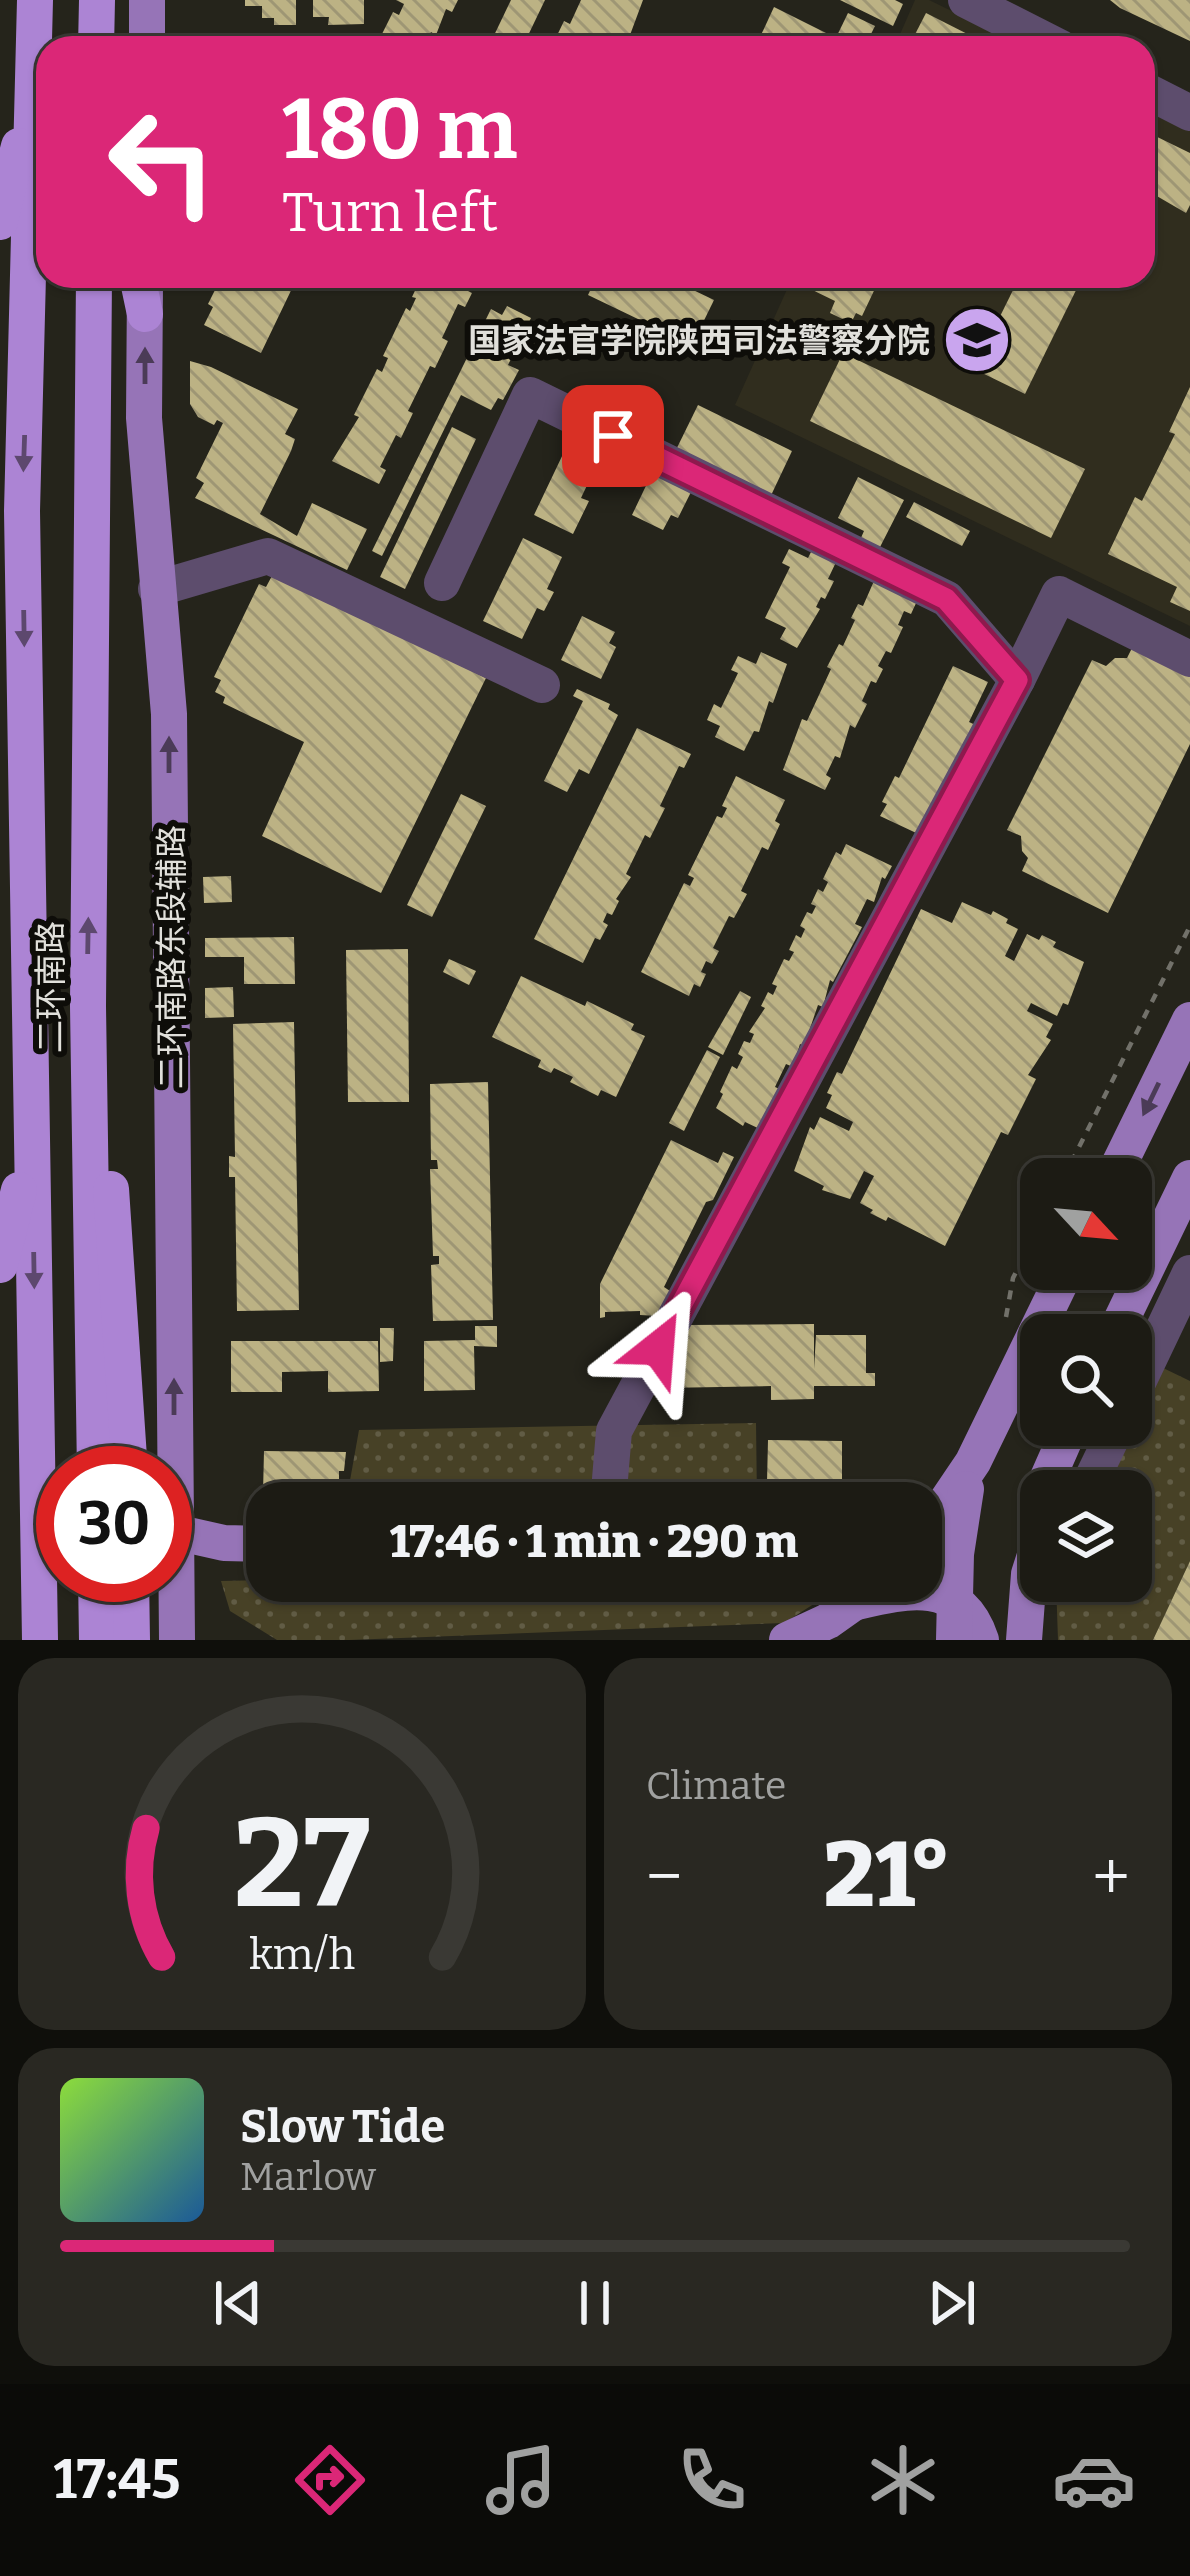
<!DOCTYPE html>
<html lang="en">
<head>
<meta charset="utf-8">
<style>
	body { margin:0; font-family:Bitter,"Noto Sans SC",serif; background:#292822; color:#f1f3f6; height:100vh; display:flex; flex-direction:column; font-size:45px; white-space:nowrap }
	* { box-sizing:border-box; margin:0 }
	p { font-size:39px; color:#a0a1a0 }
	.icon { flex:none; width:66px; height:66px; fill:none; stroke:currentColor; stroke-width:2; stroke-linecap:round; stroke-linejoin:round }
	.map { position:relative; height:1640px; overflow:hidden }
	.panel { display:flex; flex-direction:column; gap:18px; padding:18px; background:#0f0f0b; flex:1 }
	.panel>* { flex:none }
	.banner { position:absolute; left:36px; top:36px; width:1119px; height:252px; border-radius:36px; box-shadow:0 3px 9px #0004,0 0 0 3px #3a3934; background:#db2777; color:#fff; overflow:hidden }
	.needle { width:78px; rotate:116deg }
	.controls { position:absolute; left:1020px; top:1158px; display:grid; gap:24px }
	.controls a { display:grid; place-items:center; width:132px; height:132px; border-radius:24px; background:#1c1b14; box-shadow:0 3px 9px #0004,0 0 0 3px #3a3934; font-size:60px }
	.speed { position:absolute; left:36px; top:1446px; display:flex; gap:24px; font-size:60px; font-weight:700; text-align:center }
	.speed>* { display:grid; place-content:center; width:156px; height:156px; border-radius:50%; background:#1c1b14; box-shadow:0 3px 9px #0004,0 0 0 3px #3a3934; line-height:1 }
	.speed .limit { border:18px solid #d22; background:#fff; color:#111 }
	.pin { position:absolute; display:grid; place-items:center; width:102px; height:102px; color:#fff; margin:-51px; border-radius:24px; box-shadow:0 6px 18px #0006 }
	.me { position:absolute; width:132px; margin:-66px; rotate:28deg; stroke-linejoin:round; filter:drop-shadow(0 0 9px #0008) }
	.turn { display:flex; align-items:center; gap:42px; height:252px; padding:0 48px; font-size:54px }
	.turn .icon { width:156px; height:156px; stroke-width:2.5 }
	.turn b { display:block; font-size:84px; line-height:102px }
	.big { font-size:90px; font-weight:800; line-height:1.1 }
	.panel .card { flex:1; display:flex; flex-direction:column; justify-content:center; gap:18px; min-width:0; padding:0 42px; border-radius:36px; background:#292822 }
	.panel .dial { align-items:center; gap:0 }
	.dial svg { height:312px; overflow:visible; fill:none; stroke:#3a3934; stroke-width:7; stroke-linecap:round; text-anchor:middle }
	.dial text { fill:#f1f3f6; stroke:none }
	.song { display:flex; align-items:center; gap:36px }
	.cover { width:144px; height:144px; border-radius:18px; background:linear-gradient(135deg,hsl(90 70% 55%),hsl(210 70% 35%)) }
	.played { height:12px; border-radius:6px; background:linear-gradient(90deg,#db2777 20%,#3a3934 20%) }
	.keys { display:flex; justify-content:space-around; direction:ltr }
	.heat { display:flex; justify-content:space-between; align-items:center; font-size:66px; direction:ltr }
	.panel .tiles { flex:1; display:grid; gap:18px; grid-template-columns:1fr 1fr }
	.card:last-child { grid-column:span 2 }
	.trip { position:absolute; left:246px; top:1482px; width:696px; height:120px; border-radius:36px; background:#1c1b14; box-shadow:0 3px 9px #0004,0 0 0 3px #3a3934; font-weight:800; line-height:120px; text-align:center }
	.dock { display:flex; height:192px; justify-content:space-around; align-items:center; background:#0b0b08; color:#a0a1a0 }
	.dock .icon { width:84px; height:84px }
	.dock .active { color:#db2777 }
	.dock b { font-size:54px; color:#f1f3f6 }
	.map>svg:first-child { display:block }
	.built { fill:#302d1e }
	.grass { fill:url(#grass-dots) }
	.building { fill:url(#building-back-hatch) }
	.lines { fill:none; stroke-linecap:round; stroke-linejoin:round }
	.path { stroke:#72716a; stroke-width:4.5; stroke-dasharray:9 9; stroke-linecap:butt }
	.minor { stroke:#5d4d6d; stroke-width:36 }
	.major { stroke:#9674b7; stroke-width:36 }
	.highway { stroke:#ac84d4; stroke-width:36 }
	.oneway { fill:#4b3b57 }
	.oneway2 { fill:#5d486e }
	.route-casing { stroke:#8e194d; stroke-width:30 }
	.route { stroke:#db2777; stroke-width:21 }
	.labels { text-anchor:middle; stroke-width:12; stroke-linejoin:round; paint-order:stroke }
	.poi-label { font-size:33px; font-weight:bold; fill:#e1e0db; stroke:#0e0d09; text-anchor:end }
	.street-label { font-size:33px; fill:#e1e0db; stroke:#0e0d09 }
</style>
</head>
<body>
<div class="map">
<svg width="1190" height="1640" viewBox="0 0 1190 1640">
	<defs>
		<pattern id="grass-dots" width="8" height="8" patternUnits="userSpaceOnUse" patternTransform="scale(3)"><rect width="8" height="8" fill="#474126"/><path d="M2 2h.1M6 6h.1" fill="none" stroke="#615c45" stroke-width="1.8" stroke-linecap="round"/></pattern>
		<pattern id="building-back-hatch" width="6" height="6" patternUnits="userSpaceOnUse" patternTransform="scale(3)"><rect width="6" height="6" fill="#bcb284"/><path d="M-1 5l2 2M0 0l6 6M5-1l2 2" fill="none" stroke="#9e9674"/></pattern>
	</defs>
	<rect width="100%" height="100%" fill="#25241b"/>
	<g class="built">
		<polygon points="915,0 929,0 1028,48 894,48"/>
		<polygon points="1143,104 1190,127 1190,626 735,405 793,276 1143,276"/>
	</g>
	<g class="grass">
		<polygon points="1161,1367 1190,1381 1190,1561 1153,1640 1058,1640 1056,1581 1131,1581 1131,1491 1100,1491"/>
		<polygon points="756,1423 757,1503 346,1503 359,1430"/>
		<polygon points="221,1581 267,1580 834,1581 831,1593 784,1623 349,1640 277,1640 230,1611"/>
	</g>
	<g class="building">
		<polygon points="245,0 296,0 296,25 274,25 274,18 262,18 262,6 245,6"/>
		<polygon points="313,0 364,0 364,24 328,25 329,17 313,17"/>
		<polygon points="396,0 458,0 452,12 446,9 436,35 431,32 423,48 382,48 385,40 380,38 393,12 399,15 404,4"/>
		<polygon points="511,0 545,0 522,48 488,48"/>
		<polygon points="581,0 643,0 630,35 627,34 620,48 551,48 564,21 570,24"/>
		<polygon points="840,0 895,0 903,4 893,26"/>
		<polygon points="1110,0 1190,0 1190,41 1120,8"/>
		<polygon points="774,7 828,34 822,48 755,48"/>
		<polygon points="848,13 875,26 864,48 831,48"/>
		<polygon points="926,13 995,48 908,48"/>
		<polygon points="1143,130 1190,153 1190,205 1186,213 1143,188"/>
		<polygon points="222,276 298,276 261,353 204,325 213,307 208,304"/>
		<polygon points="422,276 438,276 472,293 465,307 458,304 442,338 448,341 435,368 430,366 408,411 413,413 401,438 396,435 380,467 386,470 379,484 332,461 359,417 354,415 377,369 382,372 388,358 383,356 406,308 410,311 416,298 412,297"/>
		<polygon points="597,276 664,276 714,300 692,345 588,295"/>
		<polygon points="804,276 881,276 862,316 856,313 851,323 830,313 835,301 800,284"/>
		<polygon points="1020,276 1083,276 1025,394 974,369"/>
		<polygon points="507,306 531,318 508,365 519,370 503,400 498,398 491,410 461,395 382,556 372,551 491,309 502,315"/>
		<polygon points="974,326 983,330 967,364 954,358 958,349 963,351"/>
		<polygon points="843,353 1085,469 1051,538 810,421"/>
		<polygon points="190,361 211,367 298,409 285,434 295,439 291,451 260,514 297,536 312,503 367,529 347,570 195,498 204,483 196,478 223,423 217,420 214,425 198,417 190,404"/>
		<polygon points="1190,387 1190,611 1170,602 1177,587 1108,554 1135,497 1142,501 1175,434 1169,432"/>
		<polygon points="698,405 792,451 766,506 671,460"/>
		<polygon points="452,427 476,439 405,589 380,577"/>
		<polygon points="574,431 614,450 599,481 591,477 581,498 589,501 573,534 534,515"/>
		<polygon points="654,469 693,488 678,518 671,515 663,530 632,515"/>
		<polygon points="858,477 904,500 879,549 860,540 864,531 838,518"/>
		<polygon points="914,502 970,531 962,546 906,517"/>
		<polygon points="523,538 562,557 547,589 554,592 544,611 537,608 522,639 483,621"/>
		<polygon points="813,548 837,560 828,579 834,581 825,599 821,597 816,607 820,609 797,648 780,639 786,628 765,618 790,567 782,563 789,549 808,558"/>
		<polygon points="273,574 486,678 381,893 262,836 304,742 223,703 225,697 215,692 221,680 214,677 259,584 266,587"/>
		<polygon points="874,581 917,601 911,614 904,611 898,625 903,627 891,653 886,651 878,666 883,669 876,683 871,681 862,701 867,704 855,728 850,725 840,758 835,756 826,775 831,778 825,790 783,770 802,719 807,721 831,669 827,667 839,644 843,646 855,620 851,618 858,604 863,606"/>
		<polygon points="582,616 615,632 609,643 616,647 601,679 561,660"/>
		<polygon points="1134,644 1190,673 1190,744 1108,913 1022,871 1028,858 1022,851 1021,836 1007,830 1092,660 1106,666 1115,658 1127,658"/>
		<polygon points="761,652 787,664 773,703 769,701 759,732 754,731 744,751 715,737 720,726 707,720 714,704 721,708 738,673 731,670 738,656 756,664"/>
		<polygon points="953,666 988,682 969,722 982,728 929,839 880,816 887,804 882,802 895,776 899,778"/>
		<polygon points="577,689 610,704 608,709 618,715 589,774 579,769 567,792 544,781 583,701 573,696"/>
		<polygon points="637,728 691,754 684,768 679,766 660,806 665,808 650,838 645,835 626,874 631,877 616,899 619,901 612,915 607,913 603,922 608,925 600,940 595,938 583,963 534,939"/>
		<polygon points="736,776 785,800 775,821 780,824 768,850 762,847 741,891 747,894 734,918 729,916 713,948 719,951 712,964 706,961 701,972 706,974 700,987 694,984 689,996 641,972 684,883 690,886 694,878 688,875 717,816 722,818 727,808 722,806"/>
		<polygon points="461,794 486,806 432,917 407,905"/>
		<polygon points="846,844 892,866 885,879 882,877 874,902 867,899 855,924 862,927 833,982 830,980 823,1007 818,1005 804,1046 800,1044 793,1067 786,1064 775,1087 782,1090 762,1130 745,1122 743,1126 716,1108 723,1094 720,1092 732,1066 737,1069 743,1057 738,1054 744,1041 750,1043 754,1034 749,1032 765,1008 761,1006 768,992 773,995 777,986 772,984 784,959 789,961 794,952 789,950 796,935 801,938 805,929 800,926 807,912 812,914 816,906 811,904 818,889 823,892 828,882 823,879 836,852 841,855"/>
		<polygon points="231,876 232,902 204,903 203,877"/>
		<polygon points="962,902 991,915 993,911 1008,919 1006,923 1018,929 1005,956 1014,961 1027,934 1039,940 1042,935 1056,942 1053,947 1084,962 1068,1005 1063,1003 1057,1016 1031,1003 1027,1011 1053,1024 1046,1037 1051,1040 1028,1075 1036,1079 1008,1135 1001,1132 945,1246 888,1217 886,1221 870,1213 873,1210 860,1203 874,1176 864,1171 850,1199 822,1190 824,1186 794,1171 810,1127 814,1130 820,1117 849,1131 853,1122 826,1108 832,1095 827,1093 837,1072 842,1074 921,909 952,923"/>
		<polygon points="294,937 295,984 244,984 244,957 205,957 205,938"/>
		<polygon points="408,949 409,1102 348,1102 346,950"/>
		<polygon points="449,959 476,971 469,985 443,972"/>
		<polygon points="521,976 585,1006 587,1001 634,1024 631,1030 645,1036 616,1097 601,1090 598,1096 570,1082 573,1077 554,1068 551,1073 538,1067 541,1060 492,1037"/>
		<polygon points="233,987 234,1017 205,1018 205,988"/>
		<polygon points="740,991 751,997 723,1055 708,1047"/>
		<polygon points="294,1022 299,1310 237,1311 235,1177 229,1177 229,1156 235,1157 233,1024"/>
		<polygon points="707,1050 720,1057 684,1131 669,1123"/>
		<polygon points="488,1082 493,1320 433,1321 431,1265 439,1264 439,1256 433,1256 430,1169 438,1169 437,1160 431,1160 430,1084"/>
		<polygon points="671,1140 718,1163 723,1152 734,1157 713,1200 706,1202 664,1287 670,1291 657,1316 640,1315 640,1311 605,1312 605,1317 600,1318 600,1284"/>
		<polygon points="814,1324 814,1369 816,1335 866,1335 866,1373 875,1373 875,1386 814,1386 814,1399 771,1400 771,1386 662,1388 688,1325"/>
		<polygon points="475,1326 497,1326 497,1347 474,1346 475,1390 424,1391 424,1341 475,1340"/>
		<polygon points="380,1328 394,1328 393,1361 380,1362"/>
		<polygon points="231,1341 378,1341 379,1391 328,1392 328,1371 282,1372 282,1392 231,1392"/>
		<polygon points="768,1440 842,1441 842,1482 825,1482 825,1487 786,1487 786,1482 767,1482"/>
		<polygon points="264,1451 346,1452 344,1471 339,1471 339,1493 263,1493"/>
		<polygon points="1190,1561 1190,1640 1153,1640"/>
	</g>
	<g class="lines">
		<g class="path">
			<polyline points="1063,1179 1190,926"/>
			<polyline points="1006,1317 1013,1278 1041,1222"/>
		</g>
		<g class="minor">
			<polyline points="966,0 1061,48"/>
			<polyline points="1143,89 1190,113"/>
			<polyline points="442,583 530,395 947,599 1017,680"/>
			<polyline points="156,589 268,556 542,685"/>
			<polyline points="1131,1397 1190,1273"/>
			<polyline points="1086,1491 1118,1425"/>
			<polyline points="608,1503 614,1431 1017,680 1059,594 1190,659"/>
		</g>
		<g class="major">
			<polyline points="147,48 147,0"/>
			<polyline points="145,283 144,418 169,714 177,1640"/>
			<polyline points="1112,1179 1190,1020"/>
			<polyline points="1114,1335 1190,1178"/>
			<polyline points="1042,1491 1071,1425"/>
			<polyline points="175,1532 224,1543 267,1544"/>
			<polyline points="921,1539 973,1462 1067,1269"/>
			<path d="M857 1602C907 1590 961 1578 981 1640"/>
			<polyline points="787,1640 828,1621 876,1587"/>
			<polyline points="954,1640 956,1554 966,1489"/>
			<polyline points="1024,1640 1029,1574 1041,1537"/>
		</g>
		<g class="highway">
			<polyline points="35,0 22,511 40,1640"/>
			<polyline points="96,48 97,0"/>
			<polyline points="0,222 19,146"/>
			<polyline points="94,276 88,1006 95,1473"/>
			<polyline points="137,276 145,314"/>
			<polyline points="111,1189 130,1473"/>
			<polyline points="0,1265 19,1190"/>
			<polyline points="96,1575 97,1640"/>
			<polyline points="131,1575 132,1640"/>
		</g>
	</g>
	<defs><path id="oneway-solid" d="M-6-.8H1V-3.2L6.5 0L1 3.2V.8H-6Z" transform="scale(3)"/></defs>
	<g class="oneway">
		<use href="#oneway-solid" transform="translate(145 366) rotate(-90)"/>
		<use href="#oneway-solid" transform="translate(169 755) rotate(-90)"/>
		<use href="#oneway-solid" transform="translate(1151 1099) rotate(116)"/>
		<use href="#oneway-solid" transform="translate(174 1397) rotate(-90)"/>
	</g>
	<g class="oneway2">
		<use href="#oneway-solid" transform="translate(24 453) rotate(92)"/>
		<use href="#oneway-solid" transform="translate(24 628) rotate(89)"/>
		<use href="#oneway-solid" transform="translate(88 936) rotate(-89)"/>
		<use href="#oneway-solid" transform="translate(34 1270) rotate(89)"/>
	</g>
	<g class="lines">
		<defs>
			<polyline id="route" points="613,436 946,599 1017,680 658,1348"/>
		</defs>
		<use href="#route" class="route-casing"/>
		<use href="#route" class="route"/>
	</g>
	<defs>
		<symbol id="school-disc" viewBox="-11 -11 22 22"><circle r="9.5" fill="#c9a5ee" stroke="#0e0d09"/><path d="M0-5L7-2L0 1L-7-2ZM-4 1L0 2.5L4 1V4Q0 6-4 4Z" fill="#111"/></symbol>
	</defs>
	<g fill-rule="evenodd">
		<use href="#school-disc" x="939" y="302" width="76" height="76"/>
	</g>
	<g class="labels">
		<g class="poi-label">
			<text x="930" y="352">国家法官学院陕西司法警察分院</text>
		</g>
		<g class="street-label">
			<text transform="translate(171 957) rotate(-90)" y="12">二环南路东段辅路</text>
			<text transform="translate(50 987) rotate(-90)" y="12">二环南路</text>
		</g>
	</g>
</svg>
<div class="controls">
<a><svg class="needle" viewBox="-14 -14 28 28"><path d="M0-13l5 13h-10z" fill="#e53935"/><path d="M0 13l5-13h-10z" fill="#a0a1a0"/></svg></a>
<a><svg class="icon" aria-label="search" viewBox="0 0 24 24"><circle cx="10" cy="10" r="6"/><path d="M15 15l6 6"/></svg></a>
<a><svg class="icon" aria-label="layers" viewBox="0 0 24 24"><path d="M12 4l9 5-9 5-9-5zM3 14l9 5 9-5"/></svg></a>
</div>
<div class="speed"><div class="limit">30</div></div>
<div class="pin" style="left:613px;top:436px;background:#d93025"><svg class="icon" aria-label="arrive" viewBox="0 0 24 24"><path d="M6 21V4h12l-3 4 3 4H6"/></svg></div>
<svg class="me" style="left:658px;top:1348px" viewBox="-20 -20 40 40"><path d="M0-17L14 15 0 8-14 15z" fill="#db2777" stroke="#fff" stroke-width="4"/></svg>
<div class="trip">17:46 · 1 min · 290 m</div>
<div class="banner">
<div class="turn"><svg class="icon" aria-label="left" viewBox="0 0 24 24"><path d="M17 20v-9H6M10 6l-5 5 5 5"/></svg><div><b>180 m</b>Turn left</div></div>
</div>
</div>
<section class="panel">
<div class="tiles">
<div class="card dial"><svg viewBox="0 0 100 80">
<path d="M14 69A42 42 0 1 1 86 69"/>
<path d="M14 69A42 42 0 0 1 10 36" stroke="#db2777"/>
<text x="50" y="56" font-size="32" font-weight="700">27</text>
<text x="50" y="72" font-size="11">km/h</text>
</svg></div>
<div class="card"><p>Climate</p>
<div class="heat"><a>−</a><b class="big">21°</b><a>+</a></div>
</div>
<div class="card">
<div class="song"><i class="cover"></i><div><b>Slow Tide</b><p>Marlow</p></div></div>
<div class="played"></div>
<div class="keys"><svg class="icon" aria-label="previous" viewBox="0 0 24 24"><path d="M18 5L8 12l10 7zM5 5v14"/></svg><svg class="icon" aria-label="pause" viewBox="0 0 24 24"><path d="M8 5v14M16 5v14"/></svg><svg class="icon" aria-label="next" viewBox="0 0 24 24"><path d="M6 5l10 7-10 7zM19 5v14"/></svg></div>
</div>
</div>
</section>
<nav class="dock">
<b>17:45</b>
<svg class="icon active" aria-label="directions" viewBox="0 0 24 24"><path d="M12 3l9 9-9 9-9-9zM9 14v-3h6M13 9l2 2-2 2"/></svg>
<svg class="icon" aria-label="music" viewBox="0 0 24 24"><path d="M9 18V5l10-2v13"/><circle cx="6" cy="18" r="3"/><circle cx="16" cy="16" r="3"/></svg>
<svg class="icon" aria-label="phone" viewBox="0 0 24 24"><path d="M5 4h4l2 5-3 2q2 4 5 5l2-3 5 2v4C11 20 4 13 5 4z"/></svg>
<svg class="icon" aria-label="climate" viewBox="0 0 24 24"><path d="M12 3v18M4 7l16 10M4 17L20 7"/></svg>
<svg class="icon" aria-label="car" viewBox="0 0 24 24"><path d="M5 17H2v-5l4-1 3-4h7l3 4 3 1v5h-3M9 17h6M6 11h13"/><circle cx="7" cy="17" r="2"/><circle cx="17" cy="17" r="2"/></svg>
</nav>
</body>
</html>
